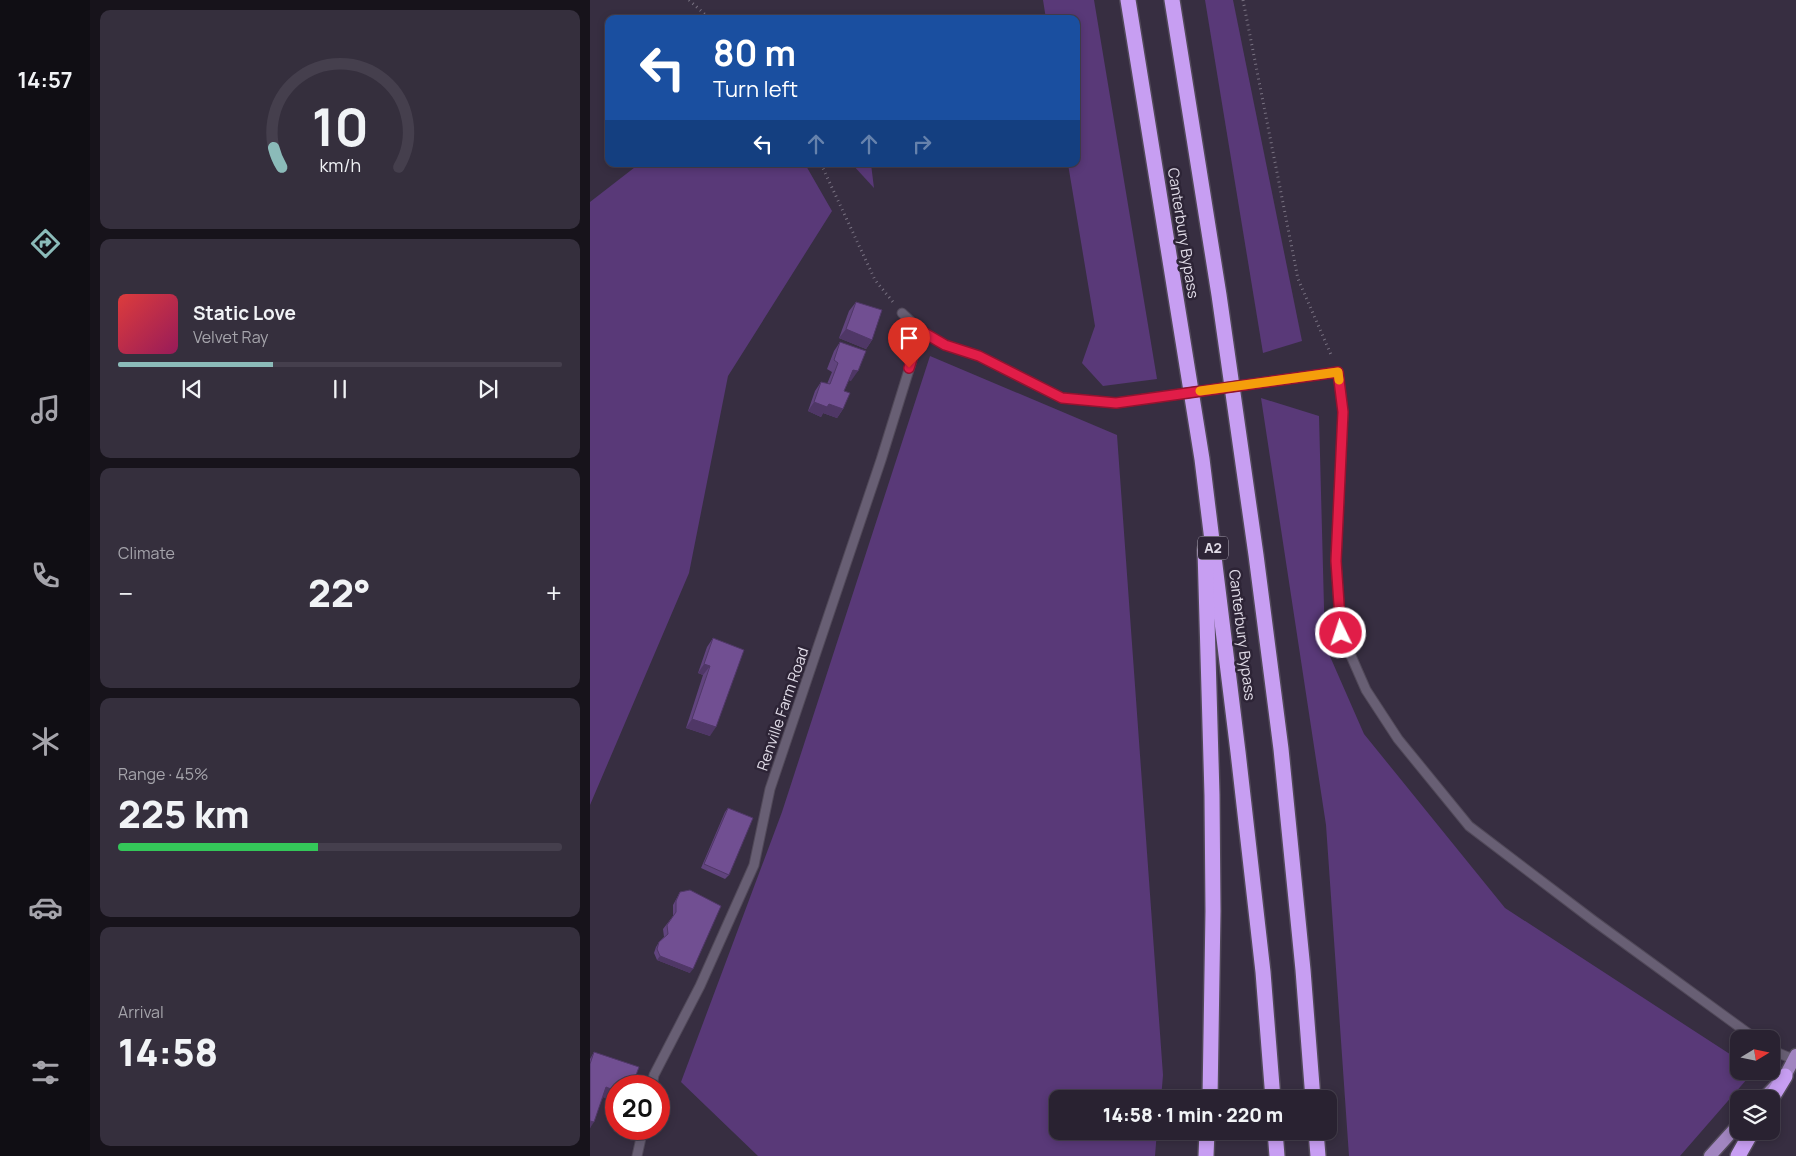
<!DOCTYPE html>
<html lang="en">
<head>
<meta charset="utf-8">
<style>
	body { margin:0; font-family:Manrope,sans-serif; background:#352f3d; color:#f1f3f6; height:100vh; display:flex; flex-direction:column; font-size:19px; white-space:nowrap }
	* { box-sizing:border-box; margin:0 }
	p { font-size:16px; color:#a5a4ab }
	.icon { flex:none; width:28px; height:28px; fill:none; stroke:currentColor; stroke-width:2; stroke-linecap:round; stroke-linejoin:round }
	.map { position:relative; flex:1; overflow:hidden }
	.details { display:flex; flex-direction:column; gap:10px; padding:10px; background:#17131b; width:500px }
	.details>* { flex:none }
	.top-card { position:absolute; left:15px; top:15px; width:475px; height:152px; border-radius:10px; box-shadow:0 2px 8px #0003,0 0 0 1px #453f4d; background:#1a4fa0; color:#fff; overflow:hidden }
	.needle { width:32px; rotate:80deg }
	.buttons { position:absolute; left:1140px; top:1030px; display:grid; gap:10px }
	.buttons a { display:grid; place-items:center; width:50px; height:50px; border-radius:10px; background:#292231; box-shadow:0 2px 8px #0003,0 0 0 1px #453f4d; font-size:25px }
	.speed { position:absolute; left:15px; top:1075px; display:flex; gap:10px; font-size:25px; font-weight:700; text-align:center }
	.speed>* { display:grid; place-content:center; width:65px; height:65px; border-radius:50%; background:#292231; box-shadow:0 2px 8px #0003,0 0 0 1px #453f4d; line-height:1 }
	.speed .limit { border:8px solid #d22; background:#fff; color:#111 }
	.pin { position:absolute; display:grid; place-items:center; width:42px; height:42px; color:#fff; margin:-51px -21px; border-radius:50% 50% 50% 0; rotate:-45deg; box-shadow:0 0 5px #0007 }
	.pin .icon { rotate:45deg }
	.me { position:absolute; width:55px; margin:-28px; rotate:356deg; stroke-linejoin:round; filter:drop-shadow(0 0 4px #0008) }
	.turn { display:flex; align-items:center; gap:18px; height:105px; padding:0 25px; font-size:22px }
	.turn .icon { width:65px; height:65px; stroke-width:2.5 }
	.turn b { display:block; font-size:35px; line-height:42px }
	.lanes { display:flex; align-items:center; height:48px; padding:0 25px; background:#0003; justify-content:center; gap:25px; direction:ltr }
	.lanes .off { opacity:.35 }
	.big { font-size:38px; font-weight:800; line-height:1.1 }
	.details .widget { flex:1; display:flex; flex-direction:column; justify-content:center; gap:8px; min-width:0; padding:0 18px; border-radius:10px; background:#352f3d }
	.details .dial { align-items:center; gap:0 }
	.dial svg { height:130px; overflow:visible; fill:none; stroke:#453f4d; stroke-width:7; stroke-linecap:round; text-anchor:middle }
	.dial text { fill:#f1f3f6; stroke:none }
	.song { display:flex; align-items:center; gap:15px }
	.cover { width:60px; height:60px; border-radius:8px; background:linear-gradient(135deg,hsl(0 70% 55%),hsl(330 70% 35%)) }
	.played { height:5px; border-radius:2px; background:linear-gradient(90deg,#8bbbb9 35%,#453f4d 35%) }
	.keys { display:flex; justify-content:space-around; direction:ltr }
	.heat { display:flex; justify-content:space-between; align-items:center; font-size:28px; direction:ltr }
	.charge { height:8px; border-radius:4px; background:linear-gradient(90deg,#34c759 45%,#453f4d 0) }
	.trip { position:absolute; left:459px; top:1090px; width:288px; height:50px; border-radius:10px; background:#292231; box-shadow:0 2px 8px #0003,0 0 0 1px #453f4d; font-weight:800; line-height:50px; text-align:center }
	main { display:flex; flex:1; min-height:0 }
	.menu { display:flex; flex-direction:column; width:90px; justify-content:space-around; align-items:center; background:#100e14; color:#a5a4ab }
	.menu .icon { width:35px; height:35px }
	.menu .selected { color:#8bbbb9 }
	.menu b { font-size:22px; color:#f1f3f6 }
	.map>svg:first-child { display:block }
	.green { fill:#593978 }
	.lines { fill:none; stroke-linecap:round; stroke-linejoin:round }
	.lane-casing { stroke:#514959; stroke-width:11 }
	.primary-casing { stroke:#514959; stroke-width:15 }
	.highway-casing { stroke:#514959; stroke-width:18 }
	.path { stroke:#787181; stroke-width:3; stroke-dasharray:1 4; stroke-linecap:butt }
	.lane { stroke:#685f74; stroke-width:9 }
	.primary { stroke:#a185c0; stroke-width:12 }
	.highway { stroke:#c79ef2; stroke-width:15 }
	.lane-bridge-casing { stroke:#514959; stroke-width:11; stroke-linecap:butt }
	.lane-bridge { stroke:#685f74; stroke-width:9 }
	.wall { fill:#61447e }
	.shaded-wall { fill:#4f3766 }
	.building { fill:#714f92; stroke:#4f3766 }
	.route-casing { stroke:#92132f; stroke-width:12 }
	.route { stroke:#e11d48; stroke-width:9 }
	.slow { stroke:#f59e0b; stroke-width:9 }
	.labels { text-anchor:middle; stroke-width:5; stroke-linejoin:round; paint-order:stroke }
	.shield { fill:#2d2436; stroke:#aba5b3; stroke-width:1 }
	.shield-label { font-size:14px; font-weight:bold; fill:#e1dce8 }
	.street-label { font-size:15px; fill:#e1dce8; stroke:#2d2436 }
</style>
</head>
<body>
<main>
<nav class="menu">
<b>14:57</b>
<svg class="icon selected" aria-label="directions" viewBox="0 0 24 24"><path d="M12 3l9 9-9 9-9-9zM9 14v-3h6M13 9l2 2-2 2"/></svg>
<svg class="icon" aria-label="music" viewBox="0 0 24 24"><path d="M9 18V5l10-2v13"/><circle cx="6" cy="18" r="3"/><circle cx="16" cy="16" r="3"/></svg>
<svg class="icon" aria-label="phone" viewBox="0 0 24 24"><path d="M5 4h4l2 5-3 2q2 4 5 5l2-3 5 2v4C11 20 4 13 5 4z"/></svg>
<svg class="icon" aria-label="climate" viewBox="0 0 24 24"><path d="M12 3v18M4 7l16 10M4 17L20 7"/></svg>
<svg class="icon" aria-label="car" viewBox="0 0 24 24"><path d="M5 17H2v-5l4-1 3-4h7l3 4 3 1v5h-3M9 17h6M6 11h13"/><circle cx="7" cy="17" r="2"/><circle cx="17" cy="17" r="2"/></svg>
<svg class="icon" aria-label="filters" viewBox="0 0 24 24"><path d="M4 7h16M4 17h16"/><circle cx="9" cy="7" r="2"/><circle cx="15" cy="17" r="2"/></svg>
</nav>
<section class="details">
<div class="widget dial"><svg viewBox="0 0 100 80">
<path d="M14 69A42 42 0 1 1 86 69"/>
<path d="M14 69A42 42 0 0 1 9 57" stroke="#8bbbb9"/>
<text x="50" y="56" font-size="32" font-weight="700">10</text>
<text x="50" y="72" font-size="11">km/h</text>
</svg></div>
<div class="widget">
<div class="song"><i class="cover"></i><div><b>Static Love</b><p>Velvet Ray</p></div></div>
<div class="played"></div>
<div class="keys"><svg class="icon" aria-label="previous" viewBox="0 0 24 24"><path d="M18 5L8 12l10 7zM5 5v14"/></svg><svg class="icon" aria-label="pause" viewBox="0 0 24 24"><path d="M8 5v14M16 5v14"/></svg><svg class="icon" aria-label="next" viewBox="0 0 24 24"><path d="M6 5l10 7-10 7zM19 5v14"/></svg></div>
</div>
<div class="widget"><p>Climate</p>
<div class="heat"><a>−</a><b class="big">22°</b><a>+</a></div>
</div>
<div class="widget"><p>Range · 45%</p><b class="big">225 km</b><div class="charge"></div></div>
<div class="widget"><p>Arrival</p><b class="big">14:58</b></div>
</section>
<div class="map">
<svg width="1206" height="1156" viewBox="0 0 1206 1156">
	<rect width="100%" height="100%" fill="#372e41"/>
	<g class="green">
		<polygon points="453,0 504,0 567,379 513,386 492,363 505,326 478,164 486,164 486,19 456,19"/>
		<polygon points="615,0 643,0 712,341 673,353"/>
		<polygon points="49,164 215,164 242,211 138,376 99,573 0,805 0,202"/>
		<polygon points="262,164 281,164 284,188"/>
		<polygon points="340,356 527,435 573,1075 571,1099 468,1099 468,1131 567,1131 565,1156 168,1156 91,1082 192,812"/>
		<polygon points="671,398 729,416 735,645 774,734 915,908 1149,1060 1149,1071 1164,1071 1090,1156 759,1156 736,825"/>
	</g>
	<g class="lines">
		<defs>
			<g id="lane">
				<polyline points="312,313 331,331 355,345 389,356 472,398 526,403"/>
				<polyline points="697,379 748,372 753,412 746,561 751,633 776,690 808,739 879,826 1004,921 1166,1039"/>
				<polyline points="1181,1050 1203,1059"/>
				<polyline points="62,1086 64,1075 110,986 164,865 180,789 291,460 331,331"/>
				<polyline points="47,1156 53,1129"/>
			</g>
			<g id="primary">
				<polyline points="1173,1099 1195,1076 1206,1055"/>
				<polyline points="1120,1156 1149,1124"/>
			</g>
			<g id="highway">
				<polyline points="538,0 612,459 648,752 673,972 683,1099"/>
				<polyline points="582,0 629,295 666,555 691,749 713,970 723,1099"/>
				<polyline points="615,550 622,795 623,911 620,1099"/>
				<polyline points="1181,1099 1195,1076"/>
				<polyline points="685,1131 687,1156"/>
				<polyline points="726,1131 728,1156"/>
				<polyline points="616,1156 617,1131"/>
				<polyline points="1148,1156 1162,1131"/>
			</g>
		</defs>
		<use href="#lane" class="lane-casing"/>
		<use href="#primary" class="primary-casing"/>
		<use href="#highway" class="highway-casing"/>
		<g class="path">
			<polyline points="99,0 120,19"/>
			<polyline points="653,0 708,279 742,357"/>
			<polyline points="231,164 285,280 303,302"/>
		</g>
		<use href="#lane" class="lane"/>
		<use href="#primary" class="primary"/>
		<use href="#highway" class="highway"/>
		<defs>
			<polyline id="lane-bridge" points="526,403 697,379"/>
		</defs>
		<use href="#lane-bridge" class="lane-bridge-casing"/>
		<use href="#lane-bridge" class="lane-bridge"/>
	</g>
	<g class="wall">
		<polygon points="266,302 282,340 276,349 249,338 259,311"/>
		<polygon points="250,342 261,381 259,380 254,391 253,409 247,418 233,413 231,417 218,411 225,391 231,382 237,384 242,372 237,369 244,351"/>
		<polygon points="123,638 120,736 96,728 113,675 108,673 117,647"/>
		<polygon points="138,808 139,875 135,879 111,868 135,812"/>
		<polygon points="90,892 100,973 67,960 64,953 66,947 69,942 74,937 73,929 83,916 83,905"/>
		<polygon points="4,1052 26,1086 26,1102 13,1097 0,1128 0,1059"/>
	</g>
	<g class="shaded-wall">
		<polygon points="256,329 282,340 276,349 249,338"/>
		<polygon points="263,370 268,371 261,381 256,379"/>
		<polygon points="224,402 239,404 253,409 247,418 233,413 231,417 218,411"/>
		<polygon points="114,664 120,666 113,675 108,673"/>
		<polygon points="102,719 126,727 120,736 96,728"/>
		<polygon points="70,956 103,969 100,973 67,960"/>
		<polygon points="16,1087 26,1091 26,1102 10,1096"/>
		<polygon points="0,1121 4,1122 0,1128"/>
	</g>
	<g class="building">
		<polygon points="266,302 292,310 282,340 256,329"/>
		<polygon points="250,342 276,351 268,371 263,370 254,391 260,393 253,409 239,404 237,407 224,402 231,382 240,384 248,363 244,360"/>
		<polygon points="123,638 154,650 126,727 102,719 120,666 114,664"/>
		<polygon points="138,808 163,818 139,875 114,864"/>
		<polygon points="100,890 131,906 103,969 70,956 67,949 69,942 78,934 77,925 86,912 86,901 90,892"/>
		<polygon points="4,1052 49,1067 42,1086 26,1086 26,1091 16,1087 4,1122 0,1121 0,1064"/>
	</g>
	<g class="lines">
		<defs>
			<polyline id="route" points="319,368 331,331 355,345 389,356 472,398 526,403 748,372 753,412 746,561 751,633"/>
		</defs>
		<use href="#route" class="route-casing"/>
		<use href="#route" class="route"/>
		<polyline class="slow" points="610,391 748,372 749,380"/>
	</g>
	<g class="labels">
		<rect class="shield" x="608" y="536.5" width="30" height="23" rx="4"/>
		<g class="shield-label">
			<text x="623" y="553">A2</text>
		</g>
		<g class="street-label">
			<text transform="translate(593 233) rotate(81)" y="5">Canterbury Bypass</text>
			<text transform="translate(652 635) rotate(83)" y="5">Canterbury Bypass</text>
			<text transform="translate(193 709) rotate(-71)" y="5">Renville Farm Road</text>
		</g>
	</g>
</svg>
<div class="buttons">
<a><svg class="needle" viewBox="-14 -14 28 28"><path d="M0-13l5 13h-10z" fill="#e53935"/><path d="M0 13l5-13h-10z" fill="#a5a4ab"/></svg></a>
<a><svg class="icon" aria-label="layers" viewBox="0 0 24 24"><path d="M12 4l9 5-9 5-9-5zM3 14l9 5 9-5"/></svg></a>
</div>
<div class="speed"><div class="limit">20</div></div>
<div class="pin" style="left:319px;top:368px;background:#d93025"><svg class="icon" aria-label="arrive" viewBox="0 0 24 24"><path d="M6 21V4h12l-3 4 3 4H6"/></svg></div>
<svg class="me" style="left:751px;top:633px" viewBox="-20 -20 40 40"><circle r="17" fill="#e11d48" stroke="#fff" stroke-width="3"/><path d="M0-11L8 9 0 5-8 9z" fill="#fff"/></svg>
<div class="trip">14:58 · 1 min · 220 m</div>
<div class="top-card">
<div class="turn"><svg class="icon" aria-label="left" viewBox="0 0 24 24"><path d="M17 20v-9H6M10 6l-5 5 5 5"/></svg><div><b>80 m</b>Turn left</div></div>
<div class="lanes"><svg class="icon" aria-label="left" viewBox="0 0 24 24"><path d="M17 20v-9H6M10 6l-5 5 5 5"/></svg><svg class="icon off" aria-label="ahead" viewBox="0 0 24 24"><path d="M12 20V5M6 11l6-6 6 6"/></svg><svg class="icon off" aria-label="ahead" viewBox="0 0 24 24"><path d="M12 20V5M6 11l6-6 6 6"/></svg><svg class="icon off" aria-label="right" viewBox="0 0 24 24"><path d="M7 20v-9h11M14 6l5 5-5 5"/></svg></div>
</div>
</div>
</main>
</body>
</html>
